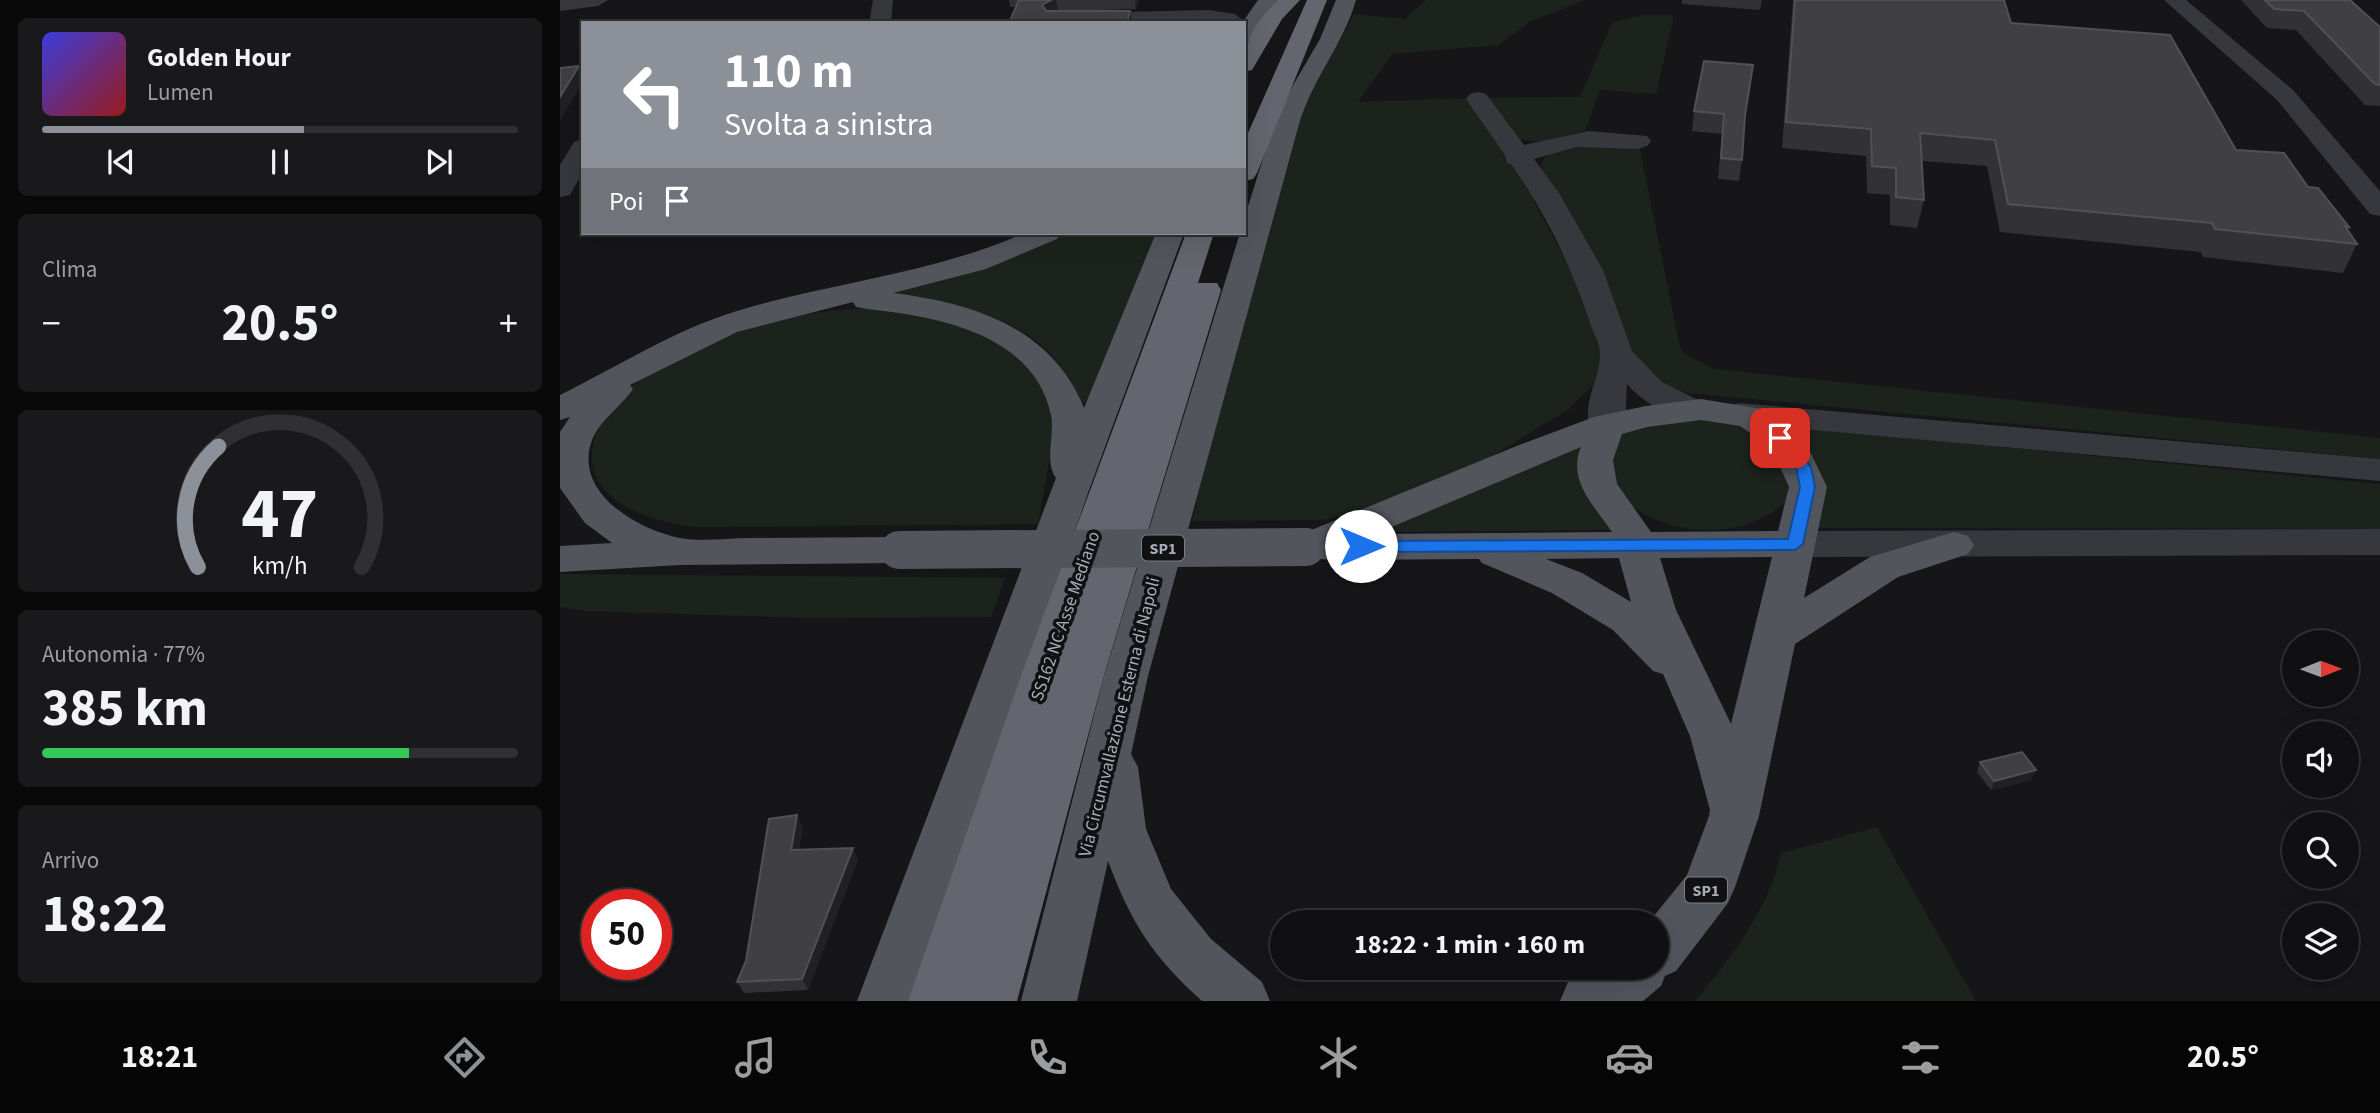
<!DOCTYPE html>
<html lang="it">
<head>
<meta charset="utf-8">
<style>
	body { margin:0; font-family:"Source Sans 3",sans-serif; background:#19191b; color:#f1f3f6; height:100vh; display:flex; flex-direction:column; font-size:26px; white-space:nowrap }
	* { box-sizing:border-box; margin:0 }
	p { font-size:23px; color:#9c9d9f }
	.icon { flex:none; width:38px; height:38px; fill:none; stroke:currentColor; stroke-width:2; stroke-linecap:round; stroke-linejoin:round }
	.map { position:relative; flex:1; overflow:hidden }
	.sheet { display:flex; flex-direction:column; gap:18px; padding:18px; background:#09090a; width:560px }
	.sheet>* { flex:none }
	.hud { position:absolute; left:21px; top:21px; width:665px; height:214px; border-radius:0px; box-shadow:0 7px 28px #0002,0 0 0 2px #303032; background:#8c9099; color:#fff; overflow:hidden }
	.needle { width:46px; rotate:89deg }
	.controls { position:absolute; left:1722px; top:630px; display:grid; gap:14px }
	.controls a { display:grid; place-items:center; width:77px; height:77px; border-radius:50%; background:#101012; box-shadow:0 7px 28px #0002,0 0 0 2px #303032; font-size:35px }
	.speed { position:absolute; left:21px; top:889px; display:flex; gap:14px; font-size:35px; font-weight:700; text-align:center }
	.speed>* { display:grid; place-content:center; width:91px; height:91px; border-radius:50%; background:#101012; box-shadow:0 7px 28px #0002,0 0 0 2px #303032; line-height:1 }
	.speed .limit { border:10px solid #d22; background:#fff; color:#111 }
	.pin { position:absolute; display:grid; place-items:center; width:60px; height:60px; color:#fff; margin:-30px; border-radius:14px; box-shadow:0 4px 10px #0006 }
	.me { position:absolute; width:77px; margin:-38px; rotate:90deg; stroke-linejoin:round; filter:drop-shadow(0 0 5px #0008) }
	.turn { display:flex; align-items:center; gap:24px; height:147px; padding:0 28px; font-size:32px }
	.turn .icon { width:91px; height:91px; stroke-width:2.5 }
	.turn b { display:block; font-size:49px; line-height:60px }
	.then { display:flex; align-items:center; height:66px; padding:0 28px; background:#0003; gap:14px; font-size:26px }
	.big { font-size:52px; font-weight:700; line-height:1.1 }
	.sheet .card { flex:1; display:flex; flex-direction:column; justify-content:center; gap:10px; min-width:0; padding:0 24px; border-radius:10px; background:#19191b }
	.sheet .dial { align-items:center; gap:0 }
	.dial svg { height:182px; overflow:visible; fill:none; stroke:#303032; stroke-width:7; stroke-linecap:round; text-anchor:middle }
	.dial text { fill:#f1f3f6; stroke:none }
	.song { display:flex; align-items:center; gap:21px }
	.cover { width:84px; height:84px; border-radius:10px; background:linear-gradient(135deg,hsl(240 70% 55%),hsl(0 70% 35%)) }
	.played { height:7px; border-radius:4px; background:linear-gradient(90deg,#8c9099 55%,#303032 55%) }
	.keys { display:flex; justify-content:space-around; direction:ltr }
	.heat { display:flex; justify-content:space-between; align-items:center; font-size:38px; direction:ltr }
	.charge { height:10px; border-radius:5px; background:linear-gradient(90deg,#34c759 77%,#303032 0) }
	.trip { position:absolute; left:710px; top:910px; width:399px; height:70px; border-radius:35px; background:#101012; box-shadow:0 7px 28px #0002,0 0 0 2px #303032; font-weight:700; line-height:70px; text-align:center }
	.dock { display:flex; height:112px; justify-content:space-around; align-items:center; background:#060607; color:#9c9d9f }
	.dock .icon { width:49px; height:49px }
	.dock .active { color:#8c9099 }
	.dock b { font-size:32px; color:#f1f3f6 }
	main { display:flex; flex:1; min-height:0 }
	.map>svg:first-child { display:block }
	.green { fill:#1c231d }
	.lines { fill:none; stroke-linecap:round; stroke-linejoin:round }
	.minor { fill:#37383d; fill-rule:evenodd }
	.major { fill:#53555c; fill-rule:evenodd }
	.highway { fill:#63666e; fill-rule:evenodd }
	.major-bridge { stroke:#53555c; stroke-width:38 }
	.wall { fill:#323236 }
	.shaded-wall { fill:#212124 }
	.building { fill:#3f3f44; stroke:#4f5156; stroke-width:2 }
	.route { fill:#1a73e8; stroke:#114b97; stroke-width:2 }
	.labels { text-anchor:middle; stroke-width:7; stroke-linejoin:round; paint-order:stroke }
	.shield { fill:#111113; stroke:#7b7e86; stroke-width:2 }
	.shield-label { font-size:16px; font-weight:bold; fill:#a8adb8 }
	.street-label { font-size:18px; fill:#a8adb8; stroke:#111113 }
</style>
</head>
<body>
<main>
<section class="sheet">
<div class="card">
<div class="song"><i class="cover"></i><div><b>Golden Hour</b><p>Lumen</p></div></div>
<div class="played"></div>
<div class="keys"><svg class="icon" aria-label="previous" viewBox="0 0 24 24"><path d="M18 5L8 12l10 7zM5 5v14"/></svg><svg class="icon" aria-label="pause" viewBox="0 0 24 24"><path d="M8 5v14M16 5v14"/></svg><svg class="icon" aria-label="next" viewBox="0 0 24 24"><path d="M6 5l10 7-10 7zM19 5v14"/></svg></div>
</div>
<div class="card"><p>Clima</p>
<div class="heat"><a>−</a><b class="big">20.5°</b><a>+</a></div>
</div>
<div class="card dial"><svg viewBox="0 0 100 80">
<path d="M14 69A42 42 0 1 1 86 69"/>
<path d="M14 69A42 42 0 0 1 23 16" stroke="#8c9099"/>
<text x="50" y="56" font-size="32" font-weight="700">47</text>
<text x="50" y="72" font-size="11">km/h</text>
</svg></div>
<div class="card"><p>Autonomia · 77%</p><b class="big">385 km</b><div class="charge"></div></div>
<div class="card"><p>Arrivo</p><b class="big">18:22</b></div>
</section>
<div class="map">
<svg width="1820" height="1001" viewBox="0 0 1820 1001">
	<rect width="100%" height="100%" fill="#161618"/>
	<g class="green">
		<polygon points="866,0 1026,0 971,21 938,45 832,54 798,102 913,98 968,190 1016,280 1043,361 1037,381 1009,409 911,469 823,506 763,520 632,521 674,343 741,112 794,14 845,19"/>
		<polygon points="1081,15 1114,15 1096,94 1040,90 1025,131 981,142 955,139 923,98 1020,97 1052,23"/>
		<path d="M1010 145H1079L1119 343 1123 353 1155 369 1820 438V459L1127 393 1102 385 1072 352 1044 281 980 169C984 153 995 150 1010 145Z"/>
		<path d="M499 233H598L529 401 518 404C494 316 397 305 320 291L452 254Z"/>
		<path d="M289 309H340L399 321 466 359 490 403 493 440 478 524 134 527C75 520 0 488 46 415 59 398 74 382 93 371 153 336 220 314 289 309Z"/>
		<path d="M1107 416 1176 423 1205 437 1232 467 1227 500C1190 539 1119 538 1076 509 1070 505 1059 499 1056 491 1051 479 1051 462 1048 449L1065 431Z"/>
		<path d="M1235 427 1820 484V529L1260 528 1255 524C1261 472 1264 468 1228 428Z"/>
		<polygon points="1021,442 1052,530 826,532 827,528"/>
		<polygon points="0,574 445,578 431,617 249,618 26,611 0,607"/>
		<path d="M1317 827 1416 1001H1135C1171 959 1209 908 1221 853Z"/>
	</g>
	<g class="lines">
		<g class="minor">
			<polygon points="0,0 48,0 38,6 0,11"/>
			<polygon points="313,0 333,0 331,23 309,23"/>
			<polygon points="1604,0 1626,0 1733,90 1820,191 1820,216 1810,214 1717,100"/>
			<polygon points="648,10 675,14 686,23 513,23 510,19 521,13"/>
			<path d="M918 92 926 94 964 145 1029 131 1087 136 1091 141 1087 146 1078 149 1016 147 974 159 999 193 1043 270 1072 351 1102 382 1144 403 1150 410 1144 417C1118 424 1084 404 1067 384L1065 425 1060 433 1047 436 1034 433C1017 408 1041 380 1040 354 1040 345 1033 332 1030 323 1011 265 986 214 951 164L947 163 945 155 906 99 910 94Z"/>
			<polygon points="23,139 23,172 10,195 0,197 0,165 14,142"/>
			<polygon points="1179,403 1820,459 1820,481 1166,422 1161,414 1166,406"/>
			<polygon points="1820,529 1820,555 1235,557 1221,553 1215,544 1221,535 1235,531"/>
		</g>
		<g class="major">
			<polygon points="698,0 718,0 692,41 684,42 682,23"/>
			<path d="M776 0H796C783 45 752 80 739 124L588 676 571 754 578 767 586 829 611 889 651 939 702 982 710 1001H642C593 957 571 923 548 861L517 1001H461L544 676 680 233H684V219L718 111 760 39Z"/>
			<path d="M464 233H501L497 239 426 269 333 293C413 303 491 327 524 408L596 233H624L529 490 353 1001H297L496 478C484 461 495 435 491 415 474 333 375 316 307 309L296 307 293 302 177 332 70 385 73 389C60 408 38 421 31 443 15 494 79 530 120 538 141 542 167 538 189 538 239 538 289 537 339 537L353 541 359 550 353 559 339 563 120 565 0 572V546L52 543 25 523 0 488V432L10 417 0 420V395C59 366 114 330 177 311 272 282 373 274 464 233Z"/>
			<path d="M1141 399 1202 409 1239 433 1245 441 1267 487 1244 598 1310 557 1394 532 1408 536 1414 545 1408 554 1338 577 1235 644 1199 816 1175 887 1168 903 1116 971 1105 976 1101 986 1083 1001H1000L1008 982 1040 968H1097V922H1089L1127 875 1149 816 1150 810 1130 736 1103 674 1093 671 1053 630 992 593 922 563 919 559 769 560C756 557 745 560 732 556L726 547 732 538 959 445 1034 417 1086 406ZM1141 420 1180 426 1211 447 1229 487 1218 531 1091 532 1057 484 1053 460 1062 434 1087 427ZM1021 447C1007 481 1034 505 1052 532L815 534ZM1212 557 1171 724 1116 610 1100 558ZM1059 558 1071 602 1022 573 986 559Z"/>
		</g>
		<g class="highway">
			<path d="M718 0H740L722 19 692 70 684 72C684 40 695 22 718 0Z"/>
			<polygon points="747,0 767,0 697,173 693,179 684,181 684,142"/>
			<polygon points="626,233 654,233 638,283 657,283 661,290 545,672 457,1001 348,1001 462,673"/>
		</g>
		<polyline class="major-bridge" points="339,550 746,547"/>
	</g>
	<g class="wall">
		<polygon points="449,0 579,0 576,9 500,11 570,11 572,23 449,23 456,7 450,7"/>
		<polygon points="1122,0 1202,0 1200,10 1122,4"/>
		<polygon points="1233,0 1444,0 1451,23 1676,150 1748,187 1789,227 1788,230 1797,244 1783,273 1643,257 1641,252 1440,232 1427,166 1362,161 1364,200 1357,228 1330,225 1330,195 1307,193 1306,156 1222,148"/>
		<polygon points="1681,0 1790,0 1820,27 1820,106 1805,105 1736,30 1707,28"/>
		<polygon points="1190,84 1184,121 1182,160 1179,181 1158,179 1162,134 1132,131 1134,111"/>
		<polygon points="1420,762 1472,780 1431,790 1417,772"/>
		<polygon points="243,826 239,850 298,859 248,990 184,993 177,982"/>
	</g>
	<g class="shaded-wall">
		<polygon points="491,0 496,0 498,11 484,19 482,5"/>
		<polygon points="575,0 579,0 576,9"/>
		<polygon points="570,11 572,23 567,23"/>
		<polygon points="19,66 23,75 23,82 0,121 0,97"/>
		<polygon points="1476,770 1472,780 1431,790 1434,781"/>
		<polygon points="237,815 243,826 237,861 231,850"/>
		<polygon points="293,848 298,859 248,990 242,979"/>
	</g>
	<g class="building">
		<polygon points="459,0 491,0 482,5 486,11 570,11 567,23 487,23 487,22 449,23"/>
		<polygon points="1235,0 1444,0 1451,23 1610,35 1676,150 1724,153 1748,187 1758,188 1789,227 1785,226 1797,244 1655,229 1652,223 1448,204 1435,140 1360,133 1364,200 1336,197 1336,168 1312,166 1311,129 1226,122"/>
		<polygon points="1705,0 1790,0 1820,27 1820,85 1815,84 1744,11 1714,9"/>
		<polygon points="1144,61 1193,65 1185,115 1182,160 1161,158 1164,114 1134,111"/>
		<polygon points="19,66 0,97 0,68"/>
		<polygon points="1462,752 1476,770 1434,781 1420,762"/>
		<polygon points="237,815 231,850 293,848 242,979 177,982 186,961 209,819"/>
	</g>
	<polygon class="route" points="1220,433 1225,434 1251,467 1255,487 1243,544 1235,550 801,552 793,546 801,541 1228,539 1240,487 1236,467 1213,438"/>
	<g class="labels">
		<g class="shield">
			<rect x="582" y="535.5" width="42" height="25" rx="5"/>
			<rect x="1125" y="877.5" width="42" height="25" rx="5"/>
		</g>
		<g class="shield-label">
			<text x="603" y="554">SP1</text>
			<text x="1146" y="896">SP1</text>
		</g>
		<g class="street-label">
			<text transform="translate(505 616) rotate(-71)" y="6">SS162 NC Asse Mediano</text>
			<text transform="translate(559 717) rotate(-76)" y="6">Via Circumvallazione Esterna di Napoli</text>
		</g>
	</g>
</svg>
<div class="controls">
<a><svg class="needle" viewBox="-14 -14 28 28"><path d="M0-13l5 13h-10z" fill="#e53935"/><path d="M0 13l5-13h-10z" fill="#9c9d9f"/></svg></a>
<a><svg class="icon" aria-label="sound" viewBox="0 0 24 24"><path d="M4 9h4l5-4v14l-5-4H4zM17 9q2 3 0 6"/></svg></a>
<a><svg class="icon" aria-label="search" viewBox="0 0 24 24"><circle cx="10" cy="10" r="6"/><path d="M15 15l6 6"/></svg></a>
<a><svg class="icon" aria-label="layers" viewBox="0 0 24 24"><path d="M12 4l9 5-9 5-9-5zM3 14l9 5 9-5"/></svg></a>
</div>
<div class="speed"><div class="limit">50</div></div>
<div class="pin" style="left:1220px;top:438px;background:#d93025"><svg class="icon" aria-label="arrive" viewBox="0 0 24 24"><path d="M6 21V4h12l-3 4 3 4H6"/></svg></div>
<svg class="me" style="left:801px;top:546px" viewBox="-20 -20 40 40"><circle r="19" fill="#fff"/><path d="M0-13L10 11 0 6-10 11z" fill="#1a73e8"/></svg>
<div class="trip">18:22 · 1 min · 160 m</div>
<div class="hud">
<div class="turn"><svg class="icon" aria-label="left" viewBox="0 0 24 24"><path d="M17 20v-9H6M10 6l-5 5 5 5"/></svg><div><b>110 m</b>Svolta a sinistra</div></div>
<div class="then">Poi<svg class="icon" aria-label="arrive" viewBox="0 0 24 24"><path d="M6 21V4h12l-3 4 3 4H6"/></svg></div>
</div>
</div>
</main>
<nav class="dock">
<b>18:21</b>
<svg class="icon active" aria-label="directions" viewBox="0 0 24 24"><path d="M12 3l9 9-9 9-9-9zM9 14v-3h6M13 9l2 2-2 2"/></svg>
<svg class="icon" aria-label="music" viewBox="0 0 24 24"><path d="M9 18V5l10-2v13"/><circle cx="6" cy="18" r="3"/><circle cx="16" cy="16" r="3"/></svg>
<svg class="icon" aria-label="phone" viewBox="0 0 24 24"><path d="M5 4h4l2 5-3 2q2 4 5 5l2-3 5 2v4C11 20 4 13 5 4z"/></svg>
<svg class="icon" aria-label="climate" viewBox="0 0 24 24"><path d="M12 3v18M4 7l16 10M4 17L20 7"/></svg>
<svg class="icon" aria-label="car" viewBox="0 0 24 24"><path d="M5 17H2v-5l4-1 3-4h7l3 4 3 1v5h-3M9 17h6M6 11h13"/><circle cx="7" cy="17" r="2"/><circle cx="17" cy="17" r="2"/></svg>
<svg class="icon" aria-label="filters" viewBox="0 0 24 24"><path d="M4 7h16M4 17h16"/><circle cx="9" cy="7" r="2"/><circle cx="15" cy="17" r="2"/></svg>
<b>20.5°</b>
</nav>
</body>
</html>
